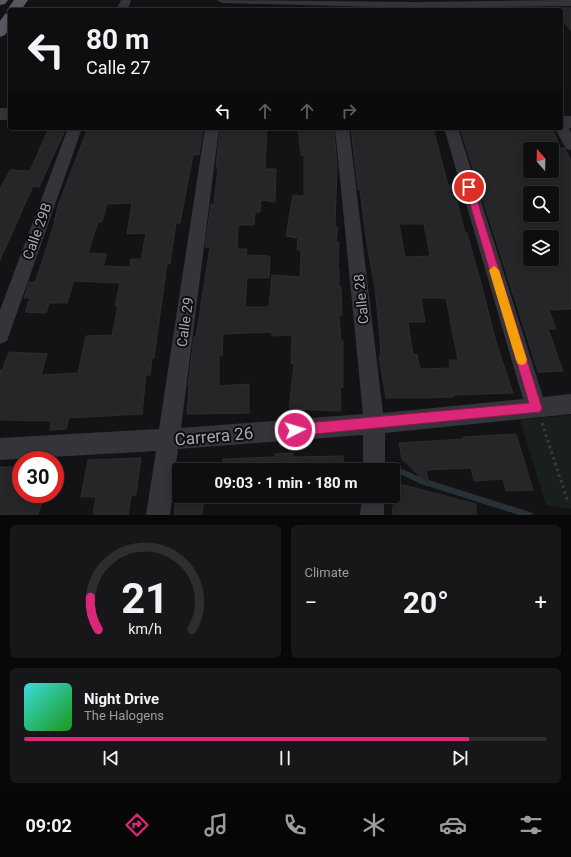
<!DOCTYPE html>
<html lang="en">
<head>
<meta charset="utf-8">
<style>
	body { margin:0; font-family:Roboto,sans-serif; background:#171719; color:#f1f3f6; height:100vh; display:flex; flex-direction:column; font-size:15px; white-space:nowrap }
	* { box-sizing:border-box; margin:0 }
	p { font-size:13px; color:#9b9c9f }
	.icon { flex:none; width:22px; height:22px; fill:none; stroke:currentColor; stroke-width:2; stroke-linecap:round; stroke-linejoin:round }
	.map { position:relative; height:515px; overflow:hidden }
	.drawer { display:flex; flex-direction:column; gap:10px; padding:10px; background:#080809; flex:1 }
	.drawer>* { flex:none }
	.guide { position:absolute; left:8px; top:8px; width:555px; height:122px; border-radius:4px; box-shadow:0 2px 10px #0003,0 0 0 1px #2e2e30; background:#0e0e10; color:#f1f3f6; overflow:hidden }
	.needle { width:26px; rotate:340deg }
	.buttons { position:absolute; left:523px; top:142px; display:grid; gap:8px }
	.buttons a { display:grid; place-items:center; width:36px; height:36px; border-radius:4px; background:#0e0e10; box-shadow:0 2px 10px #0003,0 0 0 1px #2e2e30; font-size:20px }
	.speed { position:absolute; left:12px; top:451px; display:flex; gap:8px; font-size:20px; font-weight:700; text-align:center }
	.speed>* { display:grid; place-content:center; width:52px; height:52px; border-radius:50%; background:#0e0e10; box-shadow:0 2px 10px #0003,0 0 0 1px #2e2e30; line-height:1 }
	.speed .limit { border:6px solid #d22; background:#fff; color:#111 }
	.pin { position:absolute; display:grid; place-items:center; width:34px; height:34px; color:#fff; margin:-17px; border:2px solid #fff; border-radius:50%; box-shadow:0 1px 4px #0007 }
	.me { position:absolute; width:44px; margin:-22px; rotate:85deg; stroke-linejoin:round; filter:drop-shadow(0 0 3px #0008) }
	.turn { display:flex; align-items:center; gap:14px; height:84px; padding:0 12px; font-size:18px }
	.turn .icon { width:52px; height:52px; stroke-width:2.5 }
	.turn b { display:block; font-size:28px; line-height:34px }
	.lanes { display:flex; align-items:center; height:38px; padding:0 12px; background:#0003; justify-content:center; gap:20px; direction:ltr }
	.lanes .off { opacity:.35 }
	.big { font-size:30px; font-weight:700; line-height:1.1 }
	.drawer .card { flex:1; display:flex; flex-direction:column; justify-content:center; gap:6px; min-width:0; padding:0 14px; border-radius:6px; background:#171719 }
	.drawer .dial { align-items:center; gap:0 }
	.dial svg { height:104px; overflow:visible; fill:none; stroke:#2e2e30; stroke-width:7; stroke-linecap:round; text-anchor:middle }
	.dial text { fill:#f1f3f6; stroke:none }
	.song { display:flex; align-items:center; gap:12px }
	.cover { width:48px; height:48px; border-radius:6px; background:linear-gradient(135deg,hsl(180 70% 55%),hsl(120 70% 35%)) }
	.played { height:4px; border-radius:2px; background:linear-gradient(90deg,#db2777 85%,#2e2e30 85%) }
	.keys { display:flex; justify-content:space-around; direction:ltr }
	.heat { display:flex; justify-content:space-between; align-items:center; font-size:22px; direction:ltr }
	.drawer .tiles { flex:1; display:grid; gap:10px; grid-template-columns:1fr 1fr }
	.card:last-child { grid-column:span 2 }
	.trip { position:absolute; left:172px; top:463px; width:228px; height:40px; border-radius:4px; background:#0e0e10; box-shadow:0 2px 10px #0003,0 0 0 1px #2e2e30; font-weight:700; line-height:40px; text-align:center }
	.dock { display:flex; height:64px; justify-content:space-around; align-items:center; background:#060606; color:#9b9c9f }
	.dock .icon { width:28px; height:28px }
	.dock .current { color:#db2777 }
	.dock b { font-size:18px; color:#f1f3f6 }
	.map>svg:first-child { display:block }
	.green { fill:#191f1a }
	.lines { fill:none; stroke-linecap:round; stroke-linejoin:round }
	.stream { fill:#293138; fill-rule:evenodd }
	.building { fill:#262629; stroke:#2d2d31; fill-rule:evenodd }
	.path { stroke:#3a3b41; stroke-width:3; stroke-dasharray:2.5 3.5; stroke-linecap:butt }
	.minor { fill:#34343a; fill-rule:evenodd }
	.tertiary { fill:#34343a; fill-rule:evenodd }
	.trunk { fill:#585a62; fill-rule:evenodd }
	.route { fill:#db2777; stroke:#8e194d }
	.slow { fill:#f59e0b }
	.labels { text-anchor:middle; stroke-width:4; stroke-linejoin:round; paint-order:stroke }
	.street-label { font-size:14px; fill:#a4a8b5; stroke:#0e0e0f }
	.near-street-label { font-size:17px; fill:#a4a8b5; stroke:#0e0e0f }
</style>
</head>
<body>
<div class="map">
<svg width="571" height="515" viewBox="0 0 571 515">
	<rect width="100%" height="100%" fill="#131315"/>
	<polygon class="green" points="571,415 571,509 546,505 520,420"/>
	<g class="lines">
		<polygon class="stream" points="400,468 422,478 530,512 532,513 533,515 519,515 421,484 398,473 397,471 398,469"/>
	</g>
	<g class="building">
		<polygon points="553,8 571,8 571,31 561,18 561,10 555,10"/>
		<polygon points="49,128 66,128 39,187 33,186 0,260 0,189 10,170 30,171"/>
		<path d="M88 128H203L199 155H193L180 223H176L170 264H167L154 358H152L150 375H146L142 414 69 418 66 429 50 430 51 421 0 420V370H2L9 352 47 354 41 375 78 373 86 336 112 335 118 306H115L120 283 74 281 67 303H49L46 313 25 312 30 298H24L29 282H35L40 268 55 221H54L59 203ZM132 203 127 234 146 233 141 259H131L130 267 103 266 107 254 88 253 98 222H102L107 204Z"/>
		<polygon points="220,128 267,128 265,169 276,169 275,202 261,200 260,212 255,212 254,225 238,225 237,249 247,249 246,255 270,256 269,278 247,278 245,307 269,307 272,275 300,277 301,250 297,250 298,238 286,236 293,195 304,196 304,155 301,155 298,128 334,128 337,167 335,227 338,227 336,242 339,242 338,269 339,269 339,287 341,287 342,315 339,315 341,341 343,341 343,388 340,388 341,411 289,409 294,364 291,363 292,335 272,336 272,332 223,334 222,356 219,356 219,386 249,384 249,413 187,414 189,386 188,386 194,337 196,337 210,247 205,247 211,204 214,204 218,167 216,167"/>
		<path d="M351 128H433L448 185H453L465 233H467L482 287 496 342 513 393 453 395 454 397 424 398H386L379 356H381L379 327 375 288 367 244 360 190H358ZM399 224H424L430 256 405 257ZM421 298H446L458 360H449L450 368 420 369 417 354 413 355 408 322H425Z"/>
		<path d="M460 128 553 130 560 148H564L566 151 571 161V309L549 310 556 329H548L563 371 538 372ZM530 149H552V171H530ZM530 193H552V215H530ZM530 237H552V259H530Z"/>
		<polygon points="516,434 533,490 506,491 503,479 474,481 471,468 426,470 429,485 402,459 399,443 464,439 463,437"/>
		<polygon points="293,453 293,457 343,456 345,470 223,470 223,459 275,457 275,454"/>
		<polygon points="141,458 136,495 131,495 128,515 93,515 96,497 81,497 88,460"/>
		<polygon points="0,467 21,467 21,494 44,494 38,515 0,515"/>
		<polygon points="396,483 476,504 476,515 392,515"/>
		<polygon points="176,496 204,497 202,515 174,515"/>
	</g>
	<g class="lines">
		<polyline class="path" points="542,423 567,499 571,500"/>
		<g class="minor">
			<polygon points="121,0 131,0 128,10 116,10"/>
			<polygon points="217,0 416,2 571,0 571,6 416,8 222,3"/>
			<polygon points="561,121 566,123 571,132 571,150 566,149 555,128 561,128"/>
			<polygon points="68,128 82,128 9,335 7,341 0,344 0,310"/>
			<polygon points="205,128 219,128 181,428 363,414 335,128 349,128 383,413 523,399 444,128 458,128 543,397 571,394 571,414 385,433 385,470 363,470 363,435 178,449 170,515 146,515 156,451 0,460 0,438 159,429"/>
			<polygon points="362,496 384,496 384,515 360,515"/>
		</g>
		<g class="tertiary">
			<rect x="0" y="108" width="10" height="12"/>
			<rect x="561" y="116" width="10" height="12"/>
		</g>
		<g class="trunk">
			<polygon points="0,0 8,0 5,4 0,5"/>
			<polygon points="14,0 28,0 21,10 10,10 10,28 5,35 0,37 0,21 5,14 9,13 7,10"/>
		</g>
	</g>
	<polygon class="route" points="469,184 473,187 542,408 540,412 295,436 291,434 289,430 291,426 295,424 529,403 465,187"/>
	<polygon class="slow" points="494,266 499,270 527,360 525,364 522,365 518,364 516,360 489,270"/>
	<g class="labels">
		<g class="street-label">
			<text transform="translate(37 231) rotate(-70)" y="5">Calle 29B</text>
			<text transform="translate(361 299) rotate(-96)" y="5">Calle 28</text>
			<text transform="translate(185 322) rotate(-82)" y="5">Calle 29</text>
		</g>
		<g class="near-street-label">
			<text transform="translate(214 436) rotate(-5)" y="6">Carrera 26</text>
		</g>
	</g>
</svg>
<div class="buttons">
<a><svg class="needle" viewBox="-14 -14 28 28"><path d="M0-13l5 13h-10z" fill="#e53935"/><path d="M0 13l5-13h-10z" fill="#9b9c9f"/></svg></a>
<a><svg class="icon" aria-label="search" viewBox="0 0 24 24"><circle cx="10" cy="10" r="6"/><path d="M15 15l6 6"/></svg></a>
<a><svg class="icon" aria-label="layers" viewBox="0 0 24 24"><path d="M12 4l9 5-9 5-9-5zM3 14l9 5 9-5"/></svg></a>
</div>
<div class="speed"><div class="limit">30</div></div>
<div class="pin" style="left:469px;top:187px;background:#d93025"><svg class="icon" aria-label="arrive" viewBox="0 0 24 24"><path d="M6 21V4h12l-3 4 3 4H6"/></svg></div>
<svg class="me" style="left:295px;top:430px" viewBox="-20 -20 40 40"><circle r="17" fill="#db2777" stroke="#fff" stroke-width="3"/><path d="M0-11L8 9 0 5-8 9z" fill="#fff"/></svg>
<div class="trip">09:03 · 1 min · 180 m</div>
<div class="guide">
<div class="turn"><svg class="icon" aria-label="left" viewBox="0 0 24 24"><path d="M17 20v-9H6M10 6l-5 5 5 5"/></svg><div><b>80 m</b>Calle 27</div></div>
<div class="lanes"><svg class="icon" aria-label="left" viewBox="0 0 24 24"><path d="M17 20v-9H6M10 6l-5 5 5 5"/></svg><svg class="icon off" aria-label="ahead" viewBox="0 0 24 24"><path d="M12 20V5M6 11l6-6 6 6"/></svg><svg class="icon off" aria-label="ahead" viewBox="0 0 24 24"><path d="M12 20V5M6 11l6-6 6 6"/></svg><svg class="icon off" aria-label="right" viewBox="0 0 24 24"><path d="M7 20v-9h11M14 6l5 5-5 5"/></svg></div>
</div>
</div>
<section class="drawer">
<div class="tiles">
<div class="card dial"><svg viewBox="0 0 100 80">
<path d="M14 69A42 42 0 1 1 86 69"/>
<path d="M14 69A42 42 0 0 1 8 44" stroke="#db2777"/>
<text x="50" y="56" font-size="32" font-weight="700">21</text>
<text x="50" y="72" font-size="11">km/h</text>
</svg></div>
<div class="card"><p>Climate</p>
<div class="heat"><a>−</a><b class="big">20°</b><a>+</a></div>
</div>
<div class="card">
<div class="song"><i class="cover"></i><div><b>Night Drive</b><p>The Halogens</p></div></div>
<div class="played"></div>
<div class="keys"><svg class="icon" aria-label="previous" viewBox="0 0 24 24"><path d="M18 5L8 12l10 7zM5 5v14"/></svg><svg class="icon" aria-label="pause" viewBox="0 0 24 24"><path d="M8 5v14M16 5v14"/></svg><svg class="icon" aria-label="next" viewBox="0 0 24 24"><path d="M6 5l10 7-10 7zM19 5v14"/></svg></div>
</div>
</div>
</section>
<nav class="dock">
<b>09:02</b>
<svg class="icon current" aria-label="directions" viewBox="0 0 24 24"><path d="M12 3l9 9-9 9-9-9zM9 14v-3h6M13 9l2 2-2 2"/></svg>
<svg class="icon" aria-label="music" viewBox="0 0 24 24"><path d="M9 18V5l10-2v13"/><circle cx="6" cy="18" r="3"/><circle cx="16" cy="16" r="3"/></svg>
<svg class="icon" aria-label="phone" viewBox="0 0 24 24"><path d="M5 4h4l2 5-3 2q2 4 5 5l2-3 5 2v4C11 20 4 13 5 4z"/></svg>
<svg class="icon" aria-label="climate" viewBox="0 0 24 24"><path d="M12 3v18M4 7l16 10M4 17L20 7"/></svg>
<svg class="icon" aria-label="car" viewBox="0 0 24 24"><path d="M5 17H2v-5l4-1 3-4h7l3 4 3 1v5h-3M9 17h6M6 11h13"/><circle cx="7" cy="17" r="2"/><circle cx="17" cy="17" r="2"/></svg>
<svg class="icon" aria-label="filters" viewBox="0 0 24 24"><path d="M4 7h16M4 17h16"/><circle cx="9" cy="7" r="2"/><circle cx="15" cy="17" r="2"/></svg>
</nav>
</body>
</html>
